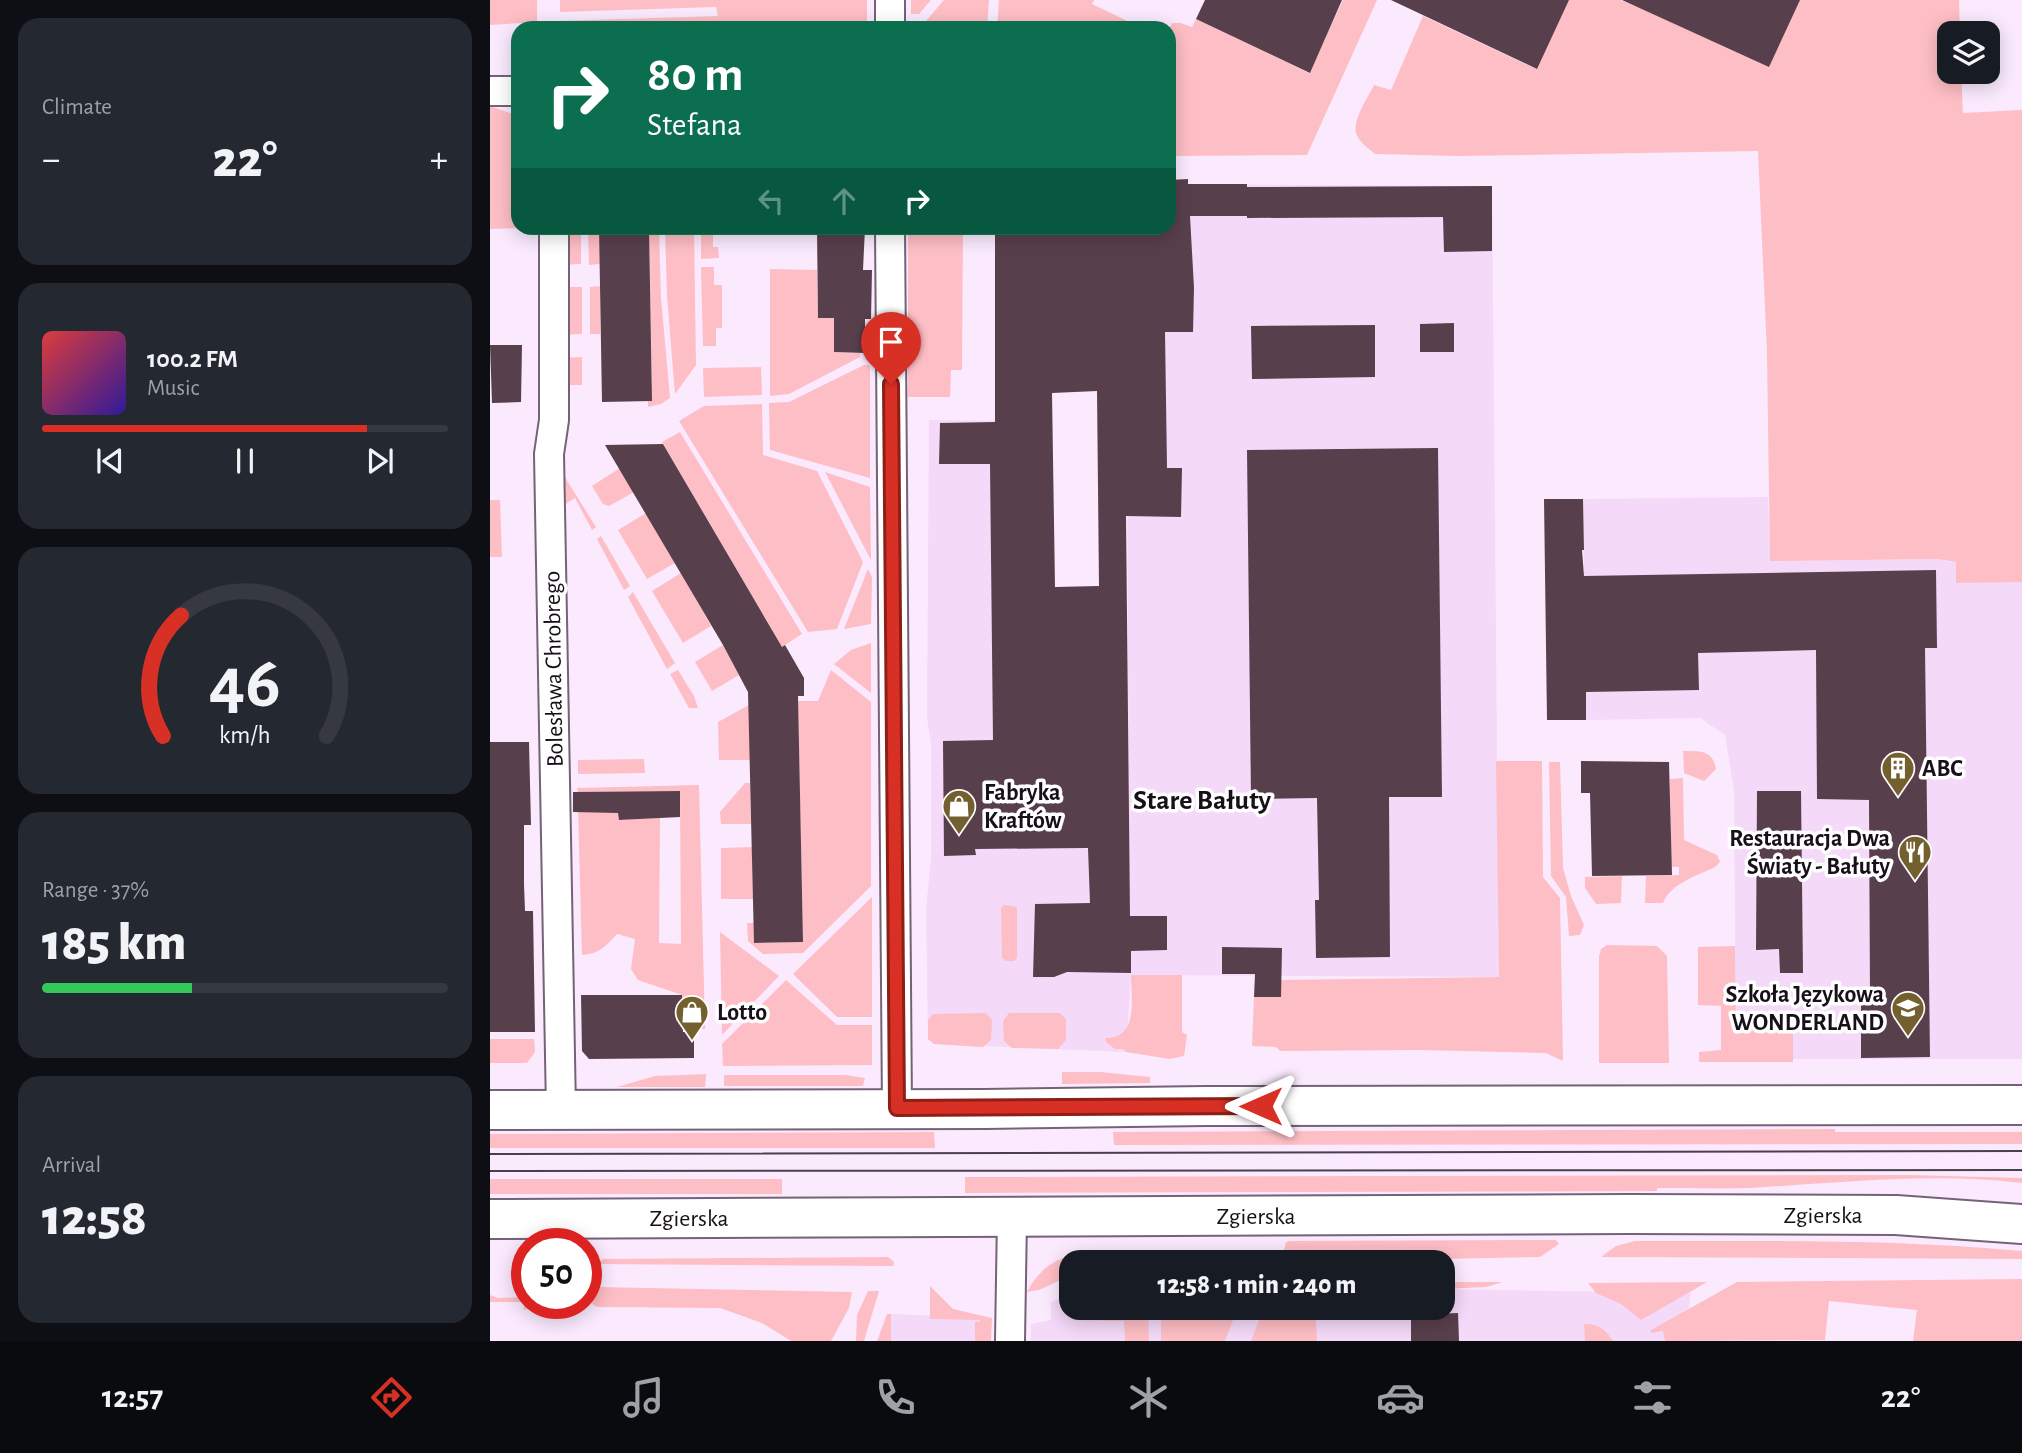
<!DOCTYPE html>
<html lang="en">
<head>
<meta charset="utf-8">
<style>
	body { margin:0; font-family:"Alegreya Sans",sans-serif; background:#242831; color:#f1f3f6; height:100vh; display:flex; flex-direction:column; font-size:26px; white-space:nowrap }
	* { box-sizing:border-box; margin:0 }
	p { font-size:23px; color:#9ea1a6 }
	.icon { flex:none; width:38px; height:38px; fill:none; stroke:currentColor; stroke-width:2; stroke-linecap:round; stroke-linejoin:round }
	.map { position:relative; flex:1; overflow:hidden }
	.details { display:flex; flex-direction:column; gap:18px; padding:18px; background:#0d0f14; width:490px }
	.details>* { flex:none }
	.guide { position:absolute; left:21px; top:21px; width:665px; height:214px; border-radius:21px; box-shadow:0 4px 18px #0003; background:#0b6e4f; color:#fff; overflow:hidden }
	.controls { position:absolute; left:1447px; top:21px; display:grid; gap:14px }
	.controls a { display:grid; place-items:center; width:63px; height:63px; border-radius:14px; background:#171b24; box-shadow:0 4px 18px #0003; font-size:35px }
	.speed { position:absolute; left:21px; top:1228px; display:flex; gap:14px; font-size:35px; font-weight:700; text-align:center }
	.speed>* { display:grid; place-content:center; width:91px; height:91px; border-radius:50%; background:#171b24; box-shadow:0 4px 18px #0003; line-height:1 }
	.speed .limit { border:10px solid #d22; background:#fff; color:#111 }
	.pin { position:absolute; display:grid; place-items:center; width:60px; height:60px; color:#fff; margin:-72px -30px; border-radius:50% 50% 50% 0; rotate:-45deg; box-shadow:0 0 7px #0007 }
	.pin .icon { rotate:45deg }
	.me { position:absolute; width:77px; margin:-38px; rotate:270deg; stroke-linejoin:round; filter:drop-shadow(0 0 5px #0008) }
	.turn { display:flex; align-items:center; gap:24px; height:147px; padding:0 21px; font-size:32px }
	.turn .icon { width:91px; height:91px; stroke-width:2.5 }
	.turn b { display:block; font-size:49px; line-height:60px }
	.lanes { display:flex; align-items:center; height:66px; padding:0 21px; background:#0003; justify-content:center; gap:35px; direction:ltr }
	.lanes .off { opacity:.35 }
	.big { font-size:52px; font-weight:800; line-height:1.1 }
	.details .widget { flex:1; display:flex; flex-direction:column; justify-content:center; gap:10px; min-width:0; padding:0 24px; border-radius:21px; background:#242831 }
	.details .dial { align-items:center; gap:0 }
	.dial svg { height:182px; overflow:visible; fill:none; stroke:#363941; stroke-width:7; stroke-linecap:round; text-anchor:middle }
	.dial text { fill:#f1f3f6; stroke:none }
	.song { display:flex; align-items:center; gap:21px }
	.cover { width:84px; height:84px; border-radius:10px; background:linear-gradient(135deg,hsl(0 70% 55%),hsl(250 70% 35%)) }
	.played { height:7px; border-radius:4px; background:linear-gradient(90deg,#d93025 80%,#363941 80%) }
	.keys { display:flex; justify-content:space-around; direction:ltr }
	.heat { display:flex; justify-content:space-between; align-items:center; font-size:38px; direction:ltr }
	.charge { height:10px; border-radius:5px; background:linear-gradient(90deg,#34c759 37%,#363941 0) }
	.trip { position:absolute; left:569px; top:1250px; width:396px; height:70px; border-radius:21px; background:#171b24; box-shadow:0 4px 18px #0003; font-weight:800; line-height:70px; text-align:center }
	.tabs { display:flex; height:112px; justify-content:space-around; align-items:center; background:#090b0e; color:#9ea1a6 }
	.tabs .icon { width:49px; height:49px }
	.tabs .on { color:#d93025 }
	.tabs b { font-size:32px; color:#f1f3f6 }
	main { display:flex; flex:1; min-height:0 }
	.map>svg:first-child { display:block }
	.built { fill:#f4d9f8 }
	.green { fill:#febec5 }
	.building { fill:#583f4c; fill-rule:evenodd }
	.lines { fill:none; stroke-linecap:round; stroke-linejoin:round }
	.street-casing { stroke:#746277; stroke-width:32 }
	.secondary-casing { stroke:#746277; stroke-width:42 }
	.street { stroke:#fff; stroke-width:28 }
	.secondary { stroke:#fff; stroke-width:38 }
	.tram { stroke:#49404b; stroke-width:2 }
	.route-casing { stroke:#8d1f18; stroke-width:18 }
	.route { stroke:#d93025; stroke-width:12 }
	.labels { text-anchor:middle; stroke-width:7; stroke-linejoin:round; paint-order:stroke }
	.street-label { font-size:24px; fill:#171018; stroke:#fefefe }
	.poi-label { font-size:24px; font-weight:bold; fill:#171018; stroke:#fefefe; text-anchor:start }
	.quarter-label { font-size:28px; font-weight:bold; fill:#171018; stroke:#fefefe }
</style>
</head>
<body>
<main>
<section class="details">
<div class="widget"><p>Climate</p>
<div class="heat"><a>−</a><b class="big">22°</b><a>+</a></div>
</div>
<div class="widget">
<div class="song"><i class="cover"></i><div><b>100.2 FM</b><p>Music</p></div></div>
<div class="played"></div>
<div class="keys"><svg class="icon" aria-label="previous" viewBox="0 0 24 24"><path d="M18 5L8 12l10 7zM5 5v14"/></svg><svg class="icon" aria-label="pause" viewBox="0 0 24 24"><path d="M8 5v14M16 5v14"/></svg><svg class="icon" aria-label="next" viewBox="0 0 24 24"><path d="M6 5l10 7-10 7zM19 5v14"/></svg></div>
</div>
<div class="widget dial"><svg viewBox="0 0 100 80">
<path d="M14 69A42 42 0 1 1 86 69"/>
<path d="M14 69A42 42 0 0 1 22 16" stroke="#d93025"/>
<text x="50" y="56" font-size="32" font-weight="700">46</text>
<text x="50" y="72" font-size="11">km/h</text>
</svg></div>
<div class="widget"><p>Range · 37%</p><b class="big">185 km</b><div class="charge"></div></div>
<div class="widget"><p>Arrival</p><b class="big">12:58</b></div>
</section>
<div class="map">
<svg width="1532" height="1341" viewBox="0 0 1532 1341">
	<rect width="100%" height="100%" fill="#fbeafe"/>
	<g class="built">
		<polygon points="679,184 1002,186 1009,977 641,975 636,1052 444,1044 438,1039 436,908 441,859 441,744 437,718 439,420 535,421 540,849 639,848 636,228 679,228"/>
		<polygon points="1278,497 1280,561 1447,559 1462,562 1532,562 1532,1059 1246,1059 1244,791 1235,735 1210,718 1096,720 1093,499"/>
		<polygon points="1202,1282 1195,1341 541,1341 541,1324 561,1320 561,1302 581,1294 581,1307 952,1307 952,1289 1130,1292"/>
		<polygon points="401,1314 500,1318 499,1341 401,1341"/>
	</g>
	<g class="green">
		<polygon points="0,0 47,0 47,22 0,25"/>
		<polygon points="70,0 377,0 377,28 69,28 68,21 228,16 226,7 70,12"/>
		<polygon points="421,0 441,0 429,14 421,14"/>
		<polygon points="454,0 499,0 497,28 430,28"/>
		<polygon points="509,0 604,0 602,4 652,28 507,28"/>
		<polygon points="853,0 887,0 817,155 682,156 679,153 679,29 682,23 691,23 702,27 706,19 819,73"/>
		<path d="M1079 0H1130L1151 8 1310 0H1469L1470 33H1460V72H1471L1473 113 1532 110V582L1466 583V562L1447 559 1280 561 1277 353 1268 151 969 156 885 154C879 149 868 141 866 133 863 118 878 98 884 85L901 90 933 16 1046 69Z"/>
		<polygon points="0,106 23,114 28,167 29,228 0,229"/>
		<polygon points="73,228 91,228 91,264 71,265"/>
		<polygon points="98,228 109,228 110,264 99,265"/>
		<polygon points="159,228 169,228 171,298 180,398 171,404 158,407 158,394 162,383"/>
		<polygon points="175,228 204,228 206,365 185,394 177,296"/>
		<polygon points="211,228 223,229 223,247 228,247 229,258 211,259"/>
		<polygon points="418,228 473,228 472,370 461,370 460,397 418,397"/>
		<polygon points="211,267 224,267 224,285 232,285 232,328 226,328 226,346 213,346"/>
		<polygon points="280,269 327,270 328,318 344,318 344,352 370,353 370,357 299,394 280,396"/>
		<polygon points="110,286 110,334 100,334 100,287"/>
		<polygon points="71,287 92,287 92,334 71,335"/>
		<polygon points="92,357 92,385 72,385 72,358"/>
		<polygon points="374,365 379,365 380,368 380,478 280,450 279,403 299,402"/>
		<polygon points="271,367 272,395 214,397 213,368"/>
		<polygon points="272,404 273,455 327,471 373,562 347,629 318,632 189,421 214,406"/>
		<polygon points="190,432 312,634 292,647 172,442"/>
		<polygon points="130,468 144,492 119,506 113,504 102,486"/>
		<polygon points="335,472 380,487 381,560"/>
		<polygon points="73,474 106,527 102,530 85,498 71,507"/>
		<polygon points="0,500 10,500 12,557 0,557"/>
		<polygon points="156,513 185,563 157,579 128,530"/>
		<polygon points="111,536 140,586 134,590 107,539"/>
		<polygon points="378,569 382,577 381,624 354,629"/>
		<polygon points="191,573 221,626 193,643 162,591"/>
		<polygon points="143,592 185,663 177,669 138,597"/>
		<polygon points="381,643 381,693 344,664 361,650"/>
		<polygon points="233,645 249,675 222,691 205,662"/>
		<polygon points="188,670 204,696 208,708 199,708 180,674"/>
		<polygon points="341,670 381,702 381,886 313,953 273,954 258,941 257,923 264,923 264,943 313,942 308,701 328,701"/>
		<polygon points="259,705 260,760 229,760 228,722"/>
		<path d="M1193 751C1210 751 1223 750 1226 769L1214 781 1194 773Z"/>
		<polygon points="154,759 155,773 88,774 88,760"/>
		<polygon points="1006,761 1052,761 1053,877 1070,898 1073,1061 1056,1053 930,1050 790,1051 786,1047 762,1046 764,997 791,997 791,980 1009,977"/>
		<polygon points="1059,762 1070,762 1073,868 1081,896 1094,925 1090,935 1079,936 1076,897 1061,876"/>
		<path d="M1193 778 1194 840 1227 855 1230 862 1225 867C1207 876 1181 883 1173 903H1155L1156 876 1189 875V867H1181L1180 779Z"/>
		<polygon points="255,783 260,783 261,824 231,824 230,812"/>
		<path d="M209 785 215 1029H193L192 995 148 980 141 969 145 939 127 934C116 946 109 954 92 955L88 809 128 813 129 820 170 818 169 943 191 944 190 791 88 792 87 788Z"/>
		<polygon points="262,847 263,899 231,899 231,848"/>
		<polygon points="1132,876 1131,903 1106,904 1095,888 1095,877"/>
		<polygon points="382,897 382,1017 347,1017 303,974"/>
		<polygon points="514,905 524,906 527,908 527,958 524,961 516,961 512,958 511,908"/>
		<polygon points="230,932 289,976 232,1035"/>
		<polygon points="1117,945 1167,946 1177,956 1179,1063 1109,1063 1109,956 1111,949"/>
		<polygon points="1245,946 1246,1020 1303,1021 1303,1062 1209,1062 1209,1052 1231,1050 1231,1006 1208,1005 1208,947"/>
		<path d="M641 975H692V1032L697 1035 694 1056 680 1059 636 1052 633 1049H625L616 1042 615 1038C649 1039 641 998 641 975Z"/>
		<polygon points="296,980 347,1025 382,1025 382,1065 233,1066 232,1044"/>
		<polygon points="496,1013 502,1020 501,1040 493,1047 444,1044 438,1039 438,1020 443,1014"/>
		<polygon points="519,1013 570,1013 576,1019 576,1040 568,1049 522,1048 514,1041 513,1021"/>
		<polygon points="0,1039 44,1039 45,1052 37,1063 0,1063"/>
		<polygon points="572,1072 611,1072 660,1077 660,1083 572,1084"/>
		<polygon points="216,1074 215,1087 127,1087 165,1076"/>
		<polygon points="234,1075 356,1075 375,1078 373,1086 234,1086"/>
		<polygon points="1345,1129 1345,1132 1532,1132 1532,1144 624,1145 623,1132"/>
		<polygon points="444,1132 445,1148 0,1148 0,1134"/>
		<path d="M1419 1175 1532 1178V1183C1441 1172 1350 1183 1259 1188 1228 1189 1198 1188 1167 1188V1191L475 1193V1177Z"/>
		<rect x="0" y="1179" width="292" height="15"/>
		<polygon points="1066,1240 1069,1244 1050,1257 809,1262 794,1250 796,1242 800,1241"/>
		<path d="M1145 1241C1274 1241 1403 1239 1532 1251V1259L1111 1257 1126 1246Z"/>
		<path d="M586 1254H735L748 1262H581V1275L549 1290 537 1292C548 1271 563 1259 586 1254Z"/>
		<polygon points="398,1257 404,1262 403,1266 102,1264 114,1259"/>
		<polygon points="1532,1279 1532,1341 1423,1341 1427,1310 1339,1301 1335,1340 1175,1341 1173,1331 1161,1333 1161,1330 1247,1282"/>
		<polygon points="952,1282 1012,1282 997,1287 952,1289"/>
		<polygon points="1217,1282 1151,1320 1131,1304 1106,1293 1098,1283"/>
		<polygon points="440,1286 463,1309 502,1318 501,1341 485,1341 485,1322 490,1322 490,1320 440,1319"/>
		<polygon points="107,1287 362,1292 359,1308 341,1341 301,1341 272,1323 230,1308 107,1307 96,1300 96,1295"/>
		<polygon points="378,1291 389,1291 374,1341 366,1341 367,1315"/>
		<polygon points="0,1295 8,1298 37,1297 37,1304 48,1304 34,1310 34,1302 0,1302"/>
		<polygon points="583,1307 658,1307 659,1341 635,1341 634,1321 583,1320"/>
		<polygon points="671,1307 748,1307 735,1341 671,1341"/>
		<polygon points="779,1307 825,1307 827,1341 761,1341 771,1315"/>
		<polygon points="397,1314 401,1314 401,1341 387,1341"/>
		<path d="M1094 1324C1108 1323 1116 1330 1123 1341H1095Z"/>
	</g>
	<g class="building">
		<polygon points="715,0 852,0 820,73 706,19"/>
		<polygon points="901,0 1079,0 1047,69"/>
		<polygon points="1132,0 1310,0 1279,67"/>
		<path d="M698 179V184H757V187L1002 186V251L954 252 953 217 757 218V216H700L704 288 703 332H675L677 468H692L691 517 636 516 640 916H677V950L641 951V973L577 972 564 977H543L545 904 600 903 598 848 485 849 486 855 454 856 453 741 503 740 500 464H449L450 423 505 422V228H679V180ZM607 391 609 586 565 587 562 393Z"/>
		<polygon points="109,228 159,228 162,401 112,402"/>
		<polygon points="327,228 375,228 373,270 382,270 381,319 375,319 375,353 344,352 344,318 328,318"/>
		<polygon points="964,323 964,352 930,352 930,324"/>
		<polygon points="885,325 885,377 762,379 761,326"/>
		<polygon points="0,345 32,345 31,402 2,403"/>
		<polygon points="173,444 292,647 295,645 314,678 314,696 308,696 313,942 264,943 258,692 233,645 115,445"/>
		<polygon points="948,448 952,797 899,797 900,957 826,958 825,900 829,900 827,798 761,799 757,450"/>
		<polygon points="1054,499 1093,499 1094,550 1092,550 1094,576 1446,570 1447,648 1435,648 1440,1057 1371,1058 1371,995 1380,995 1379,800 1327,799 1326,650 1208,653 1209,690 1096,692 1096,720 1057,720"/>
		<polygon points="0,742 39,742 41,825 34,825 34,884 35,911 43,911 45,1032 0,1032"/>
		<polygon points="1091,761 1179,762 1182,875 1102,876 1100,793 1091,793"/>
		<polygon points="190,791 190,817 129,820 128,813 83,812 83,792"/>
		<polygon points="1267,791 1311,791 1313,973 1290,973 1289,949 1266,950"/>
		<polygon points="732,947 792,948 791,997 764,997 765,974 732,974"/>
		<polygon points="91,995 192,995 193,1032 204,1032 204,1058 99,1059 92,1051"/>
		<polygon points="968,1313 969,1341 921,1341 921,1315"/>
	</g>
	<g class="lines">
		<defs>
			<g id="street">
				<polyline points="400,28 400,0"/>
				<polyline points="0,91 28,91"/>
				<polyline points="64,228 64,420 59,454 71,1110"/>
				<polyline points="400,228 407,1109"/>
				<polyline points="520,1341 522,1217"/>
			</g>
			<g id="secondary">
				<polyline points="0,1110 495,1109 716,1106 1532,1105"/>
				<polyline points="0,1219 1140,1214 1406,1215 1532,1224"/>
			</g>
		</defs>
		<use href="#street" class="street-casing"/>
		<use href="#secondary" class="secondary-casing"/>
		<use href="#street" class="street"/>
		<use href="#secondary" class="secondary"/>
		<g class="tram">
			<polyline points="0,1154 1532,1151"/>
			<polyline points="0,1171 1532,1170"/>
		</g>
	</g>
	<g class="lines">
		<defs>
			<polyline id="route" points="401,384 407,1108 771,1106"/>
		</defs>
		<use href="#route" class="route-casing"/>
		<use href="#route" class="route"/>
	</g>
	<defs>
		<symbol id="building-pin" viewBox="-11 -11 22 30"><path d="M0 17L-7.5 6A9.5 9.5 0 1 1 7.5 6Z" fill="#745f2e" stroke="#fefefe"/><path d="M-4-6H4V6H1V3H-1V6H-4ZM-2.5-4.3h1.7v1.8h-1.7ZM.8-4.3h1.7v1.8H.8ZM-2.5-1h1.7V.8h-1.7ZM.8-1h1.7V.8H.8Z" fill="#fff"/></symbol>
		<symbol id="shop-pin" viewBox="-11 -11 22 30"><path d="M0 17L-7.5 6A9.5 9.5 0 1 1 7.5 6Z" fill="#745f2e" stroke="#fefefe"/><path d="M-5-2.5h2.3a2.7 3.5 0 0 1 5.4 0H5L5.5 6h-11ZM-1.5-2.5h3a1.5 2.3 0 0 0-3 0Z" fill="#fff"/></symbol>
		<symbol id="restaurant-pin" viewBox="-11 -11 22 30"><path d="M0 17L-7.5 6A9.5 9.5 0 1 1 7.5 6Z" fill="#745f2e" stroke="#fefefe"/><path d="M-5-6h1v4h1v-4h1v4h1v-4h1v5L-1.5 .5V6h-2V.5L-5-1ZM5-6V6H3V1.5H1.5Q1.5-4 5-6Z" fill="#fff"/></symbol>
		<symbol id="school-pin" viewBox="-11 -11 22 30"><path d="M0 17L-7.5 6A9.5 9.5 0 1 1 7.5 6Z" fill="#745f2e" stroke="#fefefe"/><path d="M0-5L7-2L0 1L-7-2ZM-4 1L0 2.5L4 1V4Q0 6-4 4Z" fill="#fff"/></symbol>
	</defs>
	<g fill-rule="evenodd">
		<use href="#building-pin" x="1389" y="749" width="38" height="52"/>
		<use href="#shop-pin" x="450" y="787" width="38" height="52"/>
		<use href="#restaurant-pin" x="1406" y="833" width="38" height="52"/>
		<use href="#school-pin" x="1399" y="989" width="38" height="52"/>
		<use href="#shop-pin" x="183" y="993" width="38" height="52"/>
	</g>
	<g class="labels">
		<g class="street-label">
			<text transform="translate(63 669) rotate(-91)" y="8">Bolesława Chrobrego</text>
			<text x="1333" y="1223">Zgierska</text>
			<text x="766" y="1224">Zgierska</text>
			<text x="199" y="1226">Zgierska</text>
		</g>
		<g class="poi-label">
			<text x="1432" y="776">ABC</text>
			<text x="494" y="800">Fabryka<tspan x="494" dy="28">Kraftów</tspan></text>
			<text x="1400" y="846" text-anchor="end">Restauracja Dwa<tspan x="1400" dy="28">Światy - Bałuty</tspan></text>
			<text x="1394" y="1002" text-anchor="end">Szkoła Językowa<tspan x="1394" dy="28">WONDERLAND</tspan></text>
			<text x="227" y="1020">Lotto</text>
		</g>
		<g class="quarter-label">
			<text x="712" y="809">Stare Bałuty</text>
		</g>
	</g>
</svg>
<div class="controls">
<a><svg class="icon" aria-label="layers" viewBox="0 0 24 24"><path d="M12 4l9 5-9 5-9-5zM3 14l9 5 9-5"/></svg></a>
</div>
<div class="speed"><div class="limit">50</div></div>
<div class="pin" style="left:401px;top:384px;background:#d93025"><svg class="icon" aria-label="arrive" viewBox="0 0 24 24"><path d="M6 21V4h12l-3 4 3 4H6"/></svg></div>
<svg class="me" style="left:771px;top:1106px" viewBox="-20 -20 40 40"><path d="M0-17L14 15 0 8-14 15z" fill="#d93025" stroke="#fff" stroke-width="4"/></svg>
<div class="trip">12:58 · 1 min · 240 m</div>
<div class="guide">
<div class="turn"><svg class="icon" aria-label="right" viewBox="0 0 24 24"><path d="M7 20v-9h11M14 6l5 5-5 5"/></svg><div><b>80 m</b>Stefana</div></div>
<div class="lanes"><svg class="icon off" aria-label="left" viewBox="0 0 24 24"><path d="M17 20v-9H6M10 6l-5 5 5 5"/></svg><svg class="icon off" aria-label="ahead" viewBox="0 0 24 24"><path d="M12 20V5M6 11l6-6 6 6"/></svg><svg class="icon" aria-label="right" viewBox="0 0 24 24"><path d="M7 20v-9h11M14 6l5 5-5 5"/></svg></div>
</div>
</div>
</main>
<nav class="tabs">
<b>12:57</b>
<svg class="icon on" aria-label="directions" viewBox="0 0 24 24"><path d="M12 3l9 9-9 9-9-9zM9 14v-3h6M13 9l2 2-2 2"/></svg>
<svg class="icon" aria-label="music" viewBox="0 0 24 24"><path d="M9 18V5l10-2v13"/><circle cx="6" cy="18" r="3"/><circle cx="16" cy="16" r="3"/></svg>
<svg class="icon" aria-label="phone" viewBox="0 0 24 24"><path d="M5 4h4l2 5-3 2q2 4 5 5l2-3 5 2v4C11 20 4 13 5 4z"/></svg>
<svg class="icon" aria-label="climate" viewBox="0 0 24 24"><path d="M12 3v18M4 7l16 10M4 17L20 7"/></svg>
<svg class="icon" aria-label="car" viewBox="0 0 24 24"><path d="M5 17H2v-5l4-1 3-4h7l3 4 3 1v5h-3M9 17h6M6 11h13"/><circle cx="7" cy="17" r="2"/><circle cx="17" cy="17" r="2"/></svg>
<svg class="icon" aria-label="filters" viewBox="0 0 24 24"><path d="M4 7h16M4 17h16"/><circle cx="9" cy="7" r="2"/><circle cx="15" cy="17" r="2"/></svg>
<b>22°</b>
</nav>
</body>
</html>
